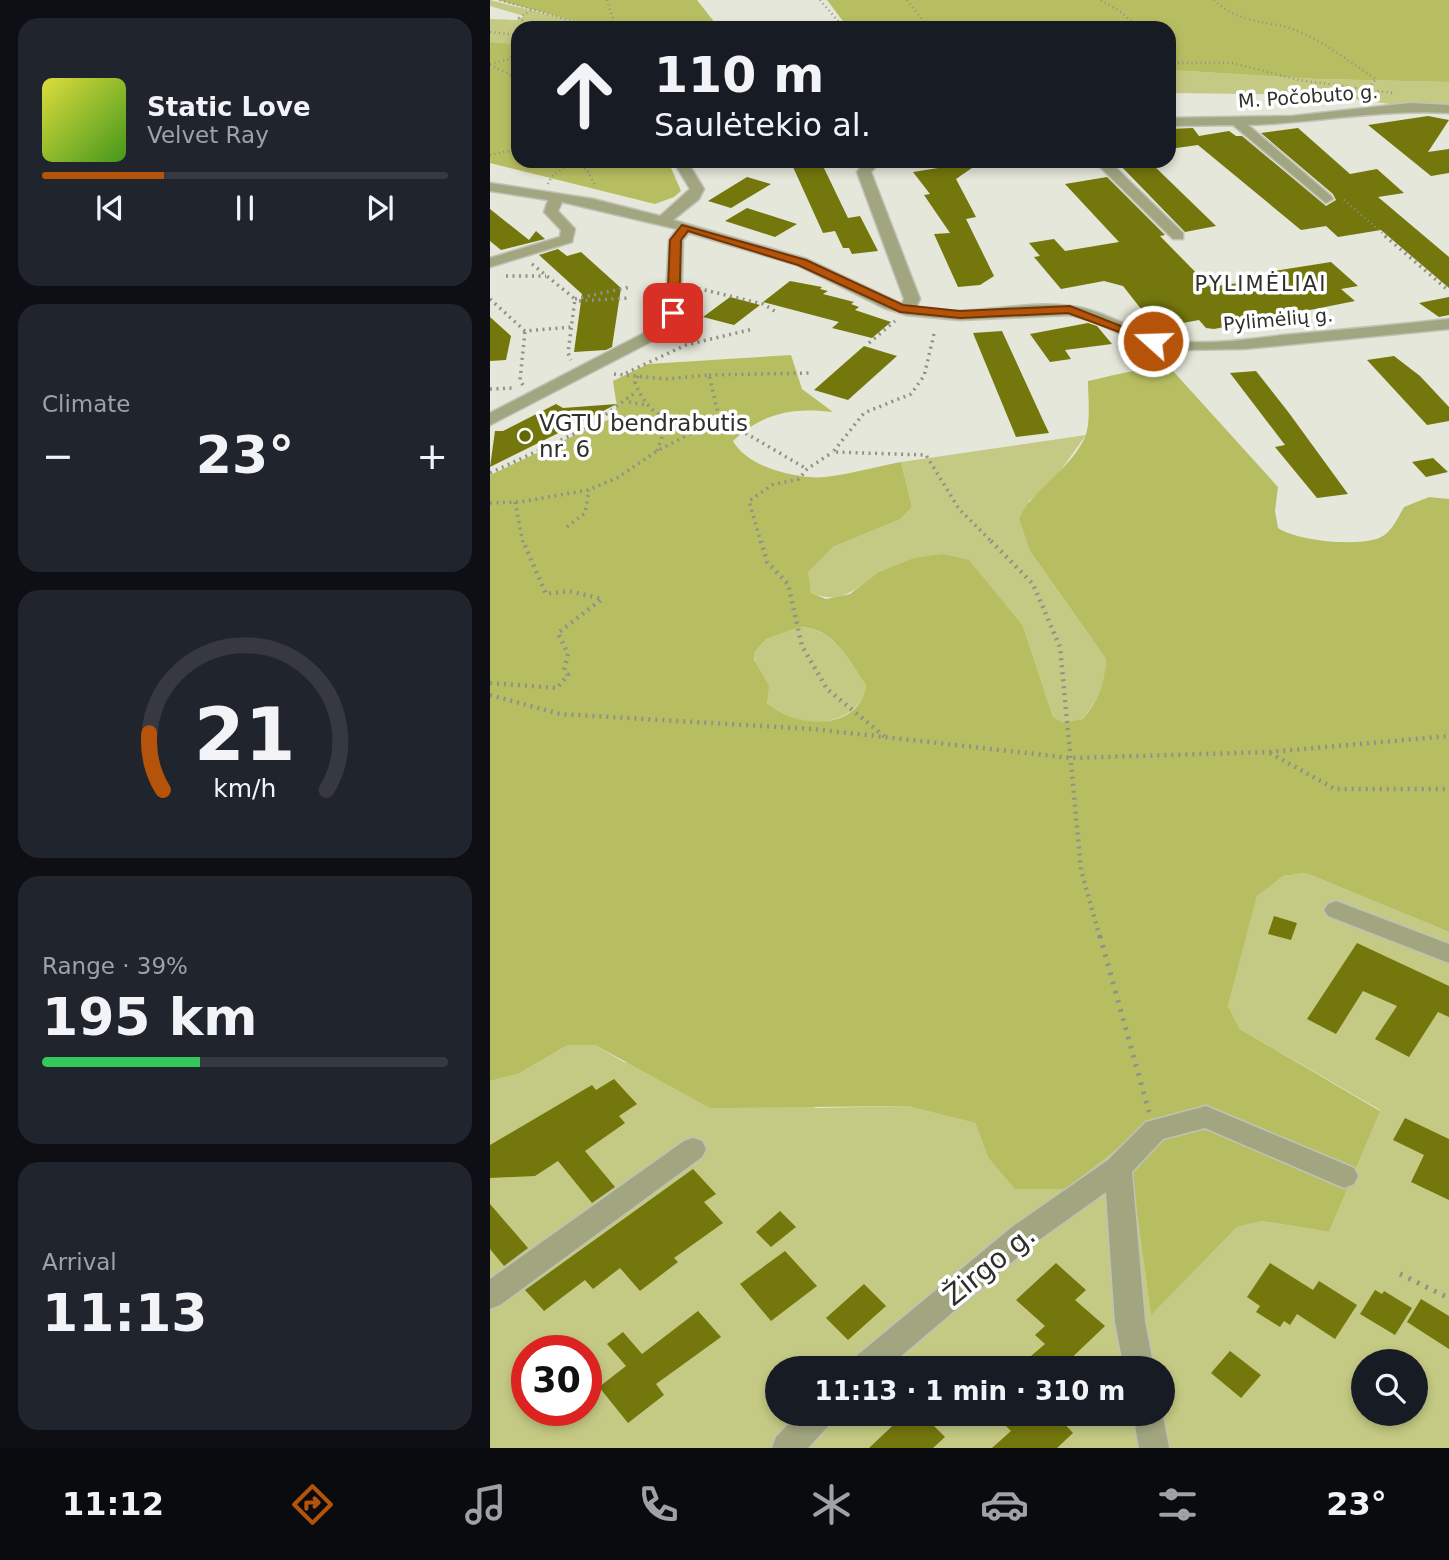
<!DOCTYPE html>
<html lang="en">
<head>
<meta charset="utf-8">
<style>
	body { margin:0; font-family:"DejaVu Sans",sans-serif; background:#20242c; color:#f1f3f6; height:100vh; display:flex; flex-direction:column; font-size:26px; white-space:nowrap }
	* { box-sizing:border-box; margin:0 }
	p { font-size:23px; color:#9ea1a6 }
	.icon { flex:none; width:38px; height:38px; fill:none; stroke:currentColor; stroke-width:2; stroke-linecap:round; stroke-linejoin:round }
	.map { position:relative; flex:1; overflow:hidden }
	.panel { display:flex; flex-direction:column; gap:18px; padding:18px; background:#0d0f14; width:490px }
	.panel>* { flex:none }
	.banner { position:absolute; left:21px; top:21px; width:665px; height:147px; border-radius:21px; box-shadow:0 4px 10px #0003; background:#171b24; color:#f1f3f6; overflow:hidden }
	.tools { position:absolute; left:861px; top:1349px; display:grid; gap:14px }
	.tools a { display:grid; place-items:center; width:77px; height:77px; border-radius:50%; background:#171b24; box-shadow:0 4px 10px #0003; font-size:35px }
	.speed { position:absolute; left:21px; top:1335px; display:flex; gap:14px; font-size:35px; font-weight:700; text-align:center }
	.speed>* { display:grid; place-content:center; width:91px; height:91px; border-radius:50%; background:#171b24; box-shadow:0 4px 10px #0003; line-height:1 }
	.speed .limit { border:10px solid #d22; background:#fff; color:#111 }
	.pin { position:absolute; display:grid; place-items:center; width:60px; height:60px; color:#fff; margin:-30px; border-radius:14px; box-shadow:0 4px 10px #0006 }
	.me { position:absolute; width:77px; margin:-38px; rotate:290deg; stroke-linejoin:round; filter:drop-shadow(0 0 5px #0008) }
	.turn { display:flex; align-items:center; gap:24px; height:147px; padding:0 28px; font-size:32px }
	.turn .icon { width:91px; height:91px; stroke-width:2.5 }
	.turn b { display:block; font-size:49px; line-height:60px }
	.big { font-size:52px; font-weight:600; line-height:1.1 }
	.panel .widget { flex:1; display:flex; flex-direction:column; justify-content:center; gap:10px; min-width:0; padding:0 24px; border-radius:21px; background:#20242c }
	.panel .dial { align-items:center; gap:0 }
	.dial svg { height:182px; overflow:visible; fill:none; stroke:#363941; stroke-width:7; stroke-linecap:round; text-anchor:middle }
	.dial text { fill:#f1f3f6; stroke:none }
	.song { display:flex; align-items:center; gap:21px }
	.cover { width:84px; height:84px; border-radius:10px; background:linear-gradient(135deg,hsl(60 70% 55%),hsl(100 70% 35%)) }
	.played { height:7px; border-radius:4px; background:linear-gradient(90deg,#b45309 30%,#363941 30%) }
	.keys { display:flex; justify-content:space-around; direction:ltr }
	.heat { display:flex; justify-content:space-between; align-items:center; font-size:38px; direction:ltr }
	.charge { height:10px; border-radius:5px; background:linear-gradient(90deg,#34c759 39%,#363941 0) }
	.trip { position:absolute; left:275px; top:1356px; width:410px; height:70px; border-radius:35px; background:#171b24; box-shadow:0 4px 10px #0003; font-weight:600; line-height:70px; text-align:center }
	.tabs { display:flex; height:112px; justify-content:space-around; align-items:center; background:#090b0e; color:#9ea1a6 }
	.tabs .icon { width:49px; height:49px }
	.tabs .current { color:#b45309 }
	.tabs b { font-size:32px; color:#f1f3f6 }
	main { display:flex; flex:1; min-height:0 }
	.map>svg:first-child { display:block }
	.green { fill:#c4ca83; fill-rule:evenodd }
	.forest { fill:#b7be61; fill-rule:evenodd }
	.building { fill:#73770c }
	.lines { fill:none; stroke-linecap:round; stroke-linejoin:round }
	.street-casing { stroke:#c1c2b7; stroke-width:3 }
	.path-far3 { stroke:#909288; stroke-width:2.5; stroke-dasharray:1 3.5; stroke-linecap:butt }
	.path-far2 { stroke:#909288; stroke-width:3.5; stroke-dasharray:2 4.5; stroke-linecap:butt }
	.path-far1 { stroke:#909288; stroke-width:4.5; stroke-dasharray:2 5; stroke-linecap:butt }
	.path { stroke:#909288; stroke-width:5; stroke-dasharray:2.5 7; stroke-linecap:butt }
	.street { fill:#a2a680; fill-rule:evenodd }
	.route { fill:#b45309; stroke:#753606; stroke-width:2 }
	.poi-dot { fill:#636806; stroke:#fff; stroke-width:2.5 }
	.labels { text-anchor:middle; stroke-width:7; stroke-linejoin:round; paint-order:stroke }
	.far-street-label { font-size:19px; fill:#2f302b; stroke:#fff }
	.far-quarter-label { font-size:21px; letter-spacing:2px; fill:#2f302b; stroke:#fff }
	.poi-label { font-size:23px; fill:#2f302b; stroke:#fff; text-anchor:start }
	.near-street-label { font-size:28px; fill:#2f302b; stroke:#fff }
</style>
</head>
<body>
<main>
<section class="panel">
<div class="widget">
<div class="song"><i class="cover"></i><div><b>Static Love</b><p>Velvet Ray</p></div></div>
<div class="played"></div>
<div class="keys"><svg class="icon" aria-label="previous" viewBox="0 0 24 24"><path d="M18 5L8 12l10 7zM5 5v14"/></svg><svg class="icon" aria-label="pause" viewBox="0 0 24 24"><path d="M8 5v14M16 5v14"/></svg><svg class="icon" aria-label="next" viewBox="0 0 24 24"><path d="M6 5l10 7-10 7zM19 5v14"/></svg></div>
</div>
<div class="widget"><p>Climate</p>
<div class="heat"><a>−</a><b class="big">23°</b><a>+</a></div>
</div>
<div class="widget dial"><svg viewBox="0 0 100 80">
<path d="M14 69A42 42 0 1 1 86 69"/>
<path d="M14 69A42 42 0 0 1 8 44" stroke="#b45309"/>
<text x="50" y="56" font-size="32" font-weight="700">21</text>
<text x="50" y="72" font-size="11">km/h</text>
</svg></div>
<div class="widget"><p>Range · 39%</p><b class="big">195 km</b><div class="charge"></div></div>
<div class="widget"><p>Arrival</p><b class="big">11:13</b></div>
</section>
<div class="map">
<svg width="959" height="1448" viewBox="0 0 959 1448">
	<rect width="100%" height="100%" fill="#e5e7da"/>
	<g class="green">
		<polygon points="0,0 80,20 136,28 28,28 28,44 0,42 0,19 26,20 34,16 0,6"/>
		<polygon points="679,70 826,79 959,82 959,104 907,105 834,95 679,93"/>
		<path d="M596 435 563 481 539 501 540 551 616 659 614 688 593 719 573 724 563 717 533 626 387 573C365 590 350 605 321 593L317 572 343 547 411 519 422 507 411 462Z"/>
		<path d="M308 627C344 627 358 660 376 685 371 729 300 732 279 705 275 699 273 687 270 680 267 671 264 663 264 653L276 639Z"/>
		<path d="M816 873 959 932V1448H0V1081L28 1074 78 1045H105L134 1062 327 1108 417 1106 485 1123 498 1157 576 1189 637 1140 661 1314 747 1227 772 1221 839 1232 890 1110 750 1029 738 1006 767 895 793 876ZM37 1351H96V1410H37ZM873 1362H926V1414H873ZM287 1368H672V1414H287Z"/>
	</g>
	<g class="forest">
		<polygon points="7,0 207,0 229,28 127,27 80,20"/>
		<polygon points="337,0 959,0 959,82 826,79 679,70 679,28 358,28"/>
		<polygon points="0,42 28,44 28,161 178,161 191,191 184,197 165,204 0,163"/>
		<path d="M301 355 312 389 343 412C303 407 272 413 243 441 256 464 293 475 319 477 341 480 387 466 411 462L422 507 411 519 343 547 318 572 321 593 336 599 360 594 387 573 424 558 453 554 479 560 533 626 563 717 573 723 593 719C610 697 614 687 616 659L540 551 529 518C545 487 580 470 595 437 601 423 598 397 598 381 626 375 655 365 683 371L788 487 785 511 788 528C808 541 862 546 886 539 901 535 907 519 914 507L939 497 959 499V932L816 873 793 876 767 896 738 1006 750 1029 890 1111 839 1232 772 1221 747 1227 661 1315 637 1141 576 1189H525L498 1157 485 1123 417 1106 220 1108 105 1045H78L28 1074 0 1081V475L122 418 127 407 123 381 158 364ZM309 627C344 627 358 660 376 685 370 732 304 729 277 703L279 686 264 660V653L276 639Z"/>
	</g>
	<g class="building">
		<polygon points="938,116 959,120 938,152 959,149 959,173 941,176 878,125"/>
		<polygon points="703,128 709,136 739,131 746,136 752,136 836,206 846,200 843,194 771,133 808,128 860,174 887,169 914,193 888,197 959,257 959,288 891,230 848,237 836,226 811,230 708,145 679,149 679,129"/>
		<polygon points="492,161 466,179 486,217 476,219 504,276 490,285 468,287 444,234 460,233 434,195 440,194 423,172"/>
		<polygon points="626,161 659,161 726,226 695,232"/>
		<polygon points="332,164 358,218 370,216 388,251 362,254 359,248 353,248 345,231 333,233 303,167"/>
		<polygon points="257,177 281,184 241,208 218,201"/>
		<polygon points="617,177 675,235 670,236 720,287 790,277 784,271 841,262 868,286 851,289 865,301 724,329 716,328 709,320 666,328 633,286 614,281 571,289 544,257 550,256 539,243 564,239 575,251 629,242 575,184"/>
		<polygon points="257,208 307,224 285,237 235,221"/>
		<polygon points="0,209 39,240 46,231 55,239 11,250 0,241"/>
		<polygon points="68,249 77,256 91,252 131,288 122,347 116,350 84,352 92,294 49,255"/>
		<polygon points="300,281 332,287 330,289 338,291 333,294 364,302 361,304 369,307 365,310 401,322 382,338 342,328 349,322 273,302"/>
		<polygon points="240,297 270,305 244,325 213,317"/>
		<polygon points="959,297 959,315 949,317 929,303"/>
		<polygon points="0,317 21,336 16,360 0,361"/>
		<polygon points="598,323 607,326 622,344 575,350 581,359 560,362 540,334"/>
		<polygon points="512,331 551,416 559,433 526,437 483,333"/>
		<polygon points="374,346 407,356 358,400 324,390"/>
		<polygon points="904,356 930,376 959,407 959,421 937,425 877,360"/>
		<polygon points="766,371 799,413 858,494 827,498 785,447 795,445 740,373"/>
		<polygon points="66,404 73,408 127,404 0,467 5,431 13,431"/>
		<polygon points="943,458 958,472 936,477 922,462"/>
		<polygon points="784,916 807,923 801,940 778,934"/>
		<polygon points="867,943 959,986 959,1017 948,1012 919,1057 885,1039 907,1006 873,991 846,1034 817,1019"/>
		<polygon points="124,1079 147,1104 129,1116 135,1123 95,1151 125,1187 102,1203 68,1161 45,1176 0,1178 0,1145 102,1085 106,1090"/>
		<polygon points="915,1118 959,1139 959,1200 921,1182 934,1155 903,1140"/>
		<polygon points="203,1169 226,1194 214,1202 233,1223 184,1258 188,1262 150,1291 130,1268 103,1289 95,1280 54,1311 35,1290"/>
		<polygon points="0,1204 38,1248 14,1266 0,1249"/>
		<polygon points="290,1211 306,1227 281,1247 266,1232"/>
		<polygon points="295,1251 327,1286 281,1321 250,1284"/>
		<polygon points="566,1263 596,1290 585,1300 615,1326 571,1368 527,1368 555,1344 545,1335 555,1326 526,1300"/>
		<polygon points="780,1263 823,1290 829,1281 867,1305 845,1339 807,1314 800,1325 794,1321 790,1327 766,1312 770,1306 757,1297"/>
		<polygon points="374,1284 396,1306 358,1340 336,1318"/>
		<polygon points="885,1290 892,1294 894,1291 922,1308 905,1335 870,1314"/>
		<polygon points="931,1299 959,1316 959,1349 917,1322"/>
		<polygon points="208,1311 231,1337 166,1384 174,1395 138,1423 109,1387 136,1366 117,1344 133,1332 152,1354"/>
		<polygon points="740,1351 771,1375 751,1398 721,1373"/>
		<polygon points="415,1414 432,1414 455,1437 443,1448 379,1448"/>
		<polygon points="504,1414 565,1414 583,1433 567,1448 502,1448 521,1431"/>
	</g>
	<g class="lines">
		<defs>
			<g id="street">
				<path d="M920 103 959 105V113C892 109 825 123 758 125L841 196 843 199 836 203 743 125 679 126V118L802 116Z"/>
				<path d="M183 161H197L214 189 209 199 183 220 317 259 412 304 414 299 367 172 375 161H391L381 172 430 299 426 307C477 319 530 299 581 306 616 310 646 334 682 340 717 346 759 339 794 335 849 330 904 325 959 319V329L753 349 684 350 638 338 603 321 579 315 470 320 417 315 394 308 307 265 199 233 193 240 191 313 170 337 0 425V413L158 331 175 312 179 240 187 229 72 202 68 211 85 229 82 242 0 267V258L70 237 71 230 54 212 58 200 0 191V183L103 199 170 216 200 189Z"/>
				<polygon points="604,161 619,161 693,233 693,239 683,239"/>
				<polygon points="846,901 959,944 959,963 838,916 834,910 838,904"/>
				<polygon points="716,1106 864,1168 868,1176 864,1184 854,1188 715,1128 673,1139 642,1172 655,1322 664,1368 634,1368 625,1322 616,1192 542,1245 397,1368 360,1368 364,1358 522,1227 618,1160 656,1122"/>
				<polygon points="203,1138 212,1141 216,1149 212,1157 10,1305 0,1309 0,1279 194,1141"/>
				<polygon points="672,1411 679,1448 649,1448 643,1414 672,1414"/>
				<polygon points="308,1414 344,1414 340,1424 318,1448 282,1448 286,1437"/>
			</g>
		</defs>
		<use href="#street" class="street-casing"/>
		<g class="path-far3">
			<polyline points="10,0 105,28"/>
			<polyline points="117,0 125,25 119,28"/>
			<polyline points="330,0 354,28"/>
			<polyline points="417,0 439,28"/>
			<polyline points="611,0 631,12 648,28"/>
			<path d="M724 0C753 27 778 18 810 32 838 44 861 63 886 79L879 88"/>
			<polyline points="41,10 29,18 43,28"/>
			<polyline points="0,32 28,35"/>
			<polyline points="679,63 743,63 809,80 903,93"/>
			<polyline points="0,64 20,59 28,44"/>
			<polyline points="0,65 18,73 28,83"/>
			<polyline points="0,155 28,149"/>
			<polyline points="83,161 97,170 106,187"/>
			<polyline points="58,184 62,176 83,161"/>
			<polyline points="854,200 897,237"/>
		</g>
		<g class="path-far2">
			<polyline points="895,236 959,291"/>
			<polyline points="42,264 85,299 78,353 81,360"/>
			<polyline points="16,276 56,276"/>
			<polyline points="202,287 273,304 288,313"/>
			<polyline points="0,299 35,331 82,327"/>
			<polyline points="85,299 140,287"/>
			<polyline points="89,301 140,298"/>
			<polyline points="444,334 434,376 421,394 374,413 343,452 436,455 469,509 503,543"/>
			<polyline points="379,343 405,321"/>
			<polyline points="136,373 196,345 263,329"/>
			<polyline points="124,374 176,379 219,375 228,413 238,423 317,469"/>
			<polyline points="219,375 320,373"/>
			<path d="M148 376 145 382C157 415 179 423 212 429"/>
			<polyline points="33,385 30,380 35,331"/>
			<polyline points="0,389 24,388"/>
			<polyline points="139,402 156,405"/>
			<polyline points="167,451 177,423"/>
			<polyline points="0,473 99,427 147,391"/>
			<polyline points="25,502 33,543"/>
			<polyline points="0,503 30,502 98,490 127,478 167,451 232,417"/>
			<polyline points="77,527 95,513 99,490"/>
			<polyline points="271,543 259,501 282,485 309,479 317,469 343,452"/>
		</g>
		<g class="path-far1">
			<polyline points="271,541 277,562 298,584 312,646 337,689 395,737"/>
			<polyline points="501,541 543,584 570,647 591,870 610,938"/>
			<polyline points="0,683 67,688 78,675 74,670 78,654 68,633 112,599 79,591 56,594 33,541"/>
			<polyline points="0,695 70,714 323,729 581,758 779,752 959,736"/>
			<polyline points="780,753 845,789 959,789"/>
		</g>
		<g class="path">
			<polyline points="610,936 659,1112"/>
			<polyline points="910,1274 959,1298"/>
		</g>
		<use href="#street" class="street"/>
	</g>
	<polygon class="route" points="192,225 316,260 413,305 470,311 580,306 669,341 659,343 578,313 470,318 410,312 308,265 198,231 191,240 189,313 183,316 177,313 180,240"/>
	<circle class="poi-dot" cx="35" cy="436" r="7"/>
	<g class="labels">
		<g class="far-street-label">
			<text transform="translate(818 96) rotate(-4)" y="7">M. Počobuto g.</text>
			<text transform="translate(788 319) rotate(-5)" y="7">Pylimėlių g.</text>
		</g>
		<g class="far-quarter-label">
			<text x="771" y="291">PYLIMĖLIAI</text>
		</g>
		<g class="poi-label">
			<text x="49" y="431">VGTU bendrabutis<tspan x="49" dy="26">nr. 6</tspan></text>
		</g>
		<g class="near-street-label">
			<text transform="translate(499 1265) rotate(-39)" y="10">Žirgo g.</text>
		</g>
	</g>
</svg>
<div class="tools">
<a><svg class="icon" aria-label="search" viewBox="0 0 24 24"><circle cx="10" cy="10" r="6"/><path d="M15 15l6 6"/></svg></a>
</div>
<div class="speed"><div class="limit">30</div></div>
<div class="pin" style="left:183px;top:313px;background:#d93025"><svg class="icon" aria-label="arrive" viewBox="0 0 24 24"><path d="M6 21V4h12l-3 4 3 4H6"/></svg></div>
<svg class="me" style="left:663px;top:341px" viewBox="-20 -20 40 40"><circle r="17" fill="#b45309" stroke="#fff" stroke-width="3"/><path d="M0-11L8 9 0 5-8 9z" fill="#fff"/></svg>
<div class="trip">11:13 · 1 min · 310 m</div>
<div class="banner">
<div class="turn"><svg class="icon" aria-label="ahead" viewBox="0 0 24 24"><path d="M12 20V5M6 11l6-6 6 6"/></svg><div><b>110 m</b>Saulėtekio al.</div></div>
</div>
</div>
</main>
<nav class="tabs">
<b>11:12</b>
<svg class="icon current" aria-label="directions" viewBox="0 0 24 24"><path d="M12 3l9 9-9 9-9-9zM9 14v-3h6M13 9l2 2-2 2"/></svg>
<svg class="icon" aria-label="music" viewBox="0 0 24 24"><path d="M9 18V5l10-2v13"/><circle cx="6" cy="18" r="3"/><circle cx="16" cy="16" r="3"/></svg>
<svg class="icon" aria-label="phone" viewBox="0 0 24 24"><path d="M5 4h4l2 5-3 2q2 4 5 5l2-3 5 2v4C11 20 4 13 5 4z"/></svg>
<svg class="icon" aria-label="climate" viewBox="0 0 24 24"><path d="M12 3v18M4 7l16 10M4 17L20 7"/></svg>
<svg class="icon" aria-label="car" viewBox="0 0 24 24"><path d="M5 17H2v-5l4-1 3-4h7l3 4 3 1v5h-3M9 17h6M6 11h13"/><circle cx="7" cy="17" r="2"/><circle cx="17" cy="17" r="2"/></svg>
<svg class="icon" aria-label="filters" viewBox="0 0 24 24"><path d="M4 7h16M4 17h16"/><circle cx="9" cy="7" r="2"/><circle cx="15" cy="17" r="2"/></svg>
<b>23°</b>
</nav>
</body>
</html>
